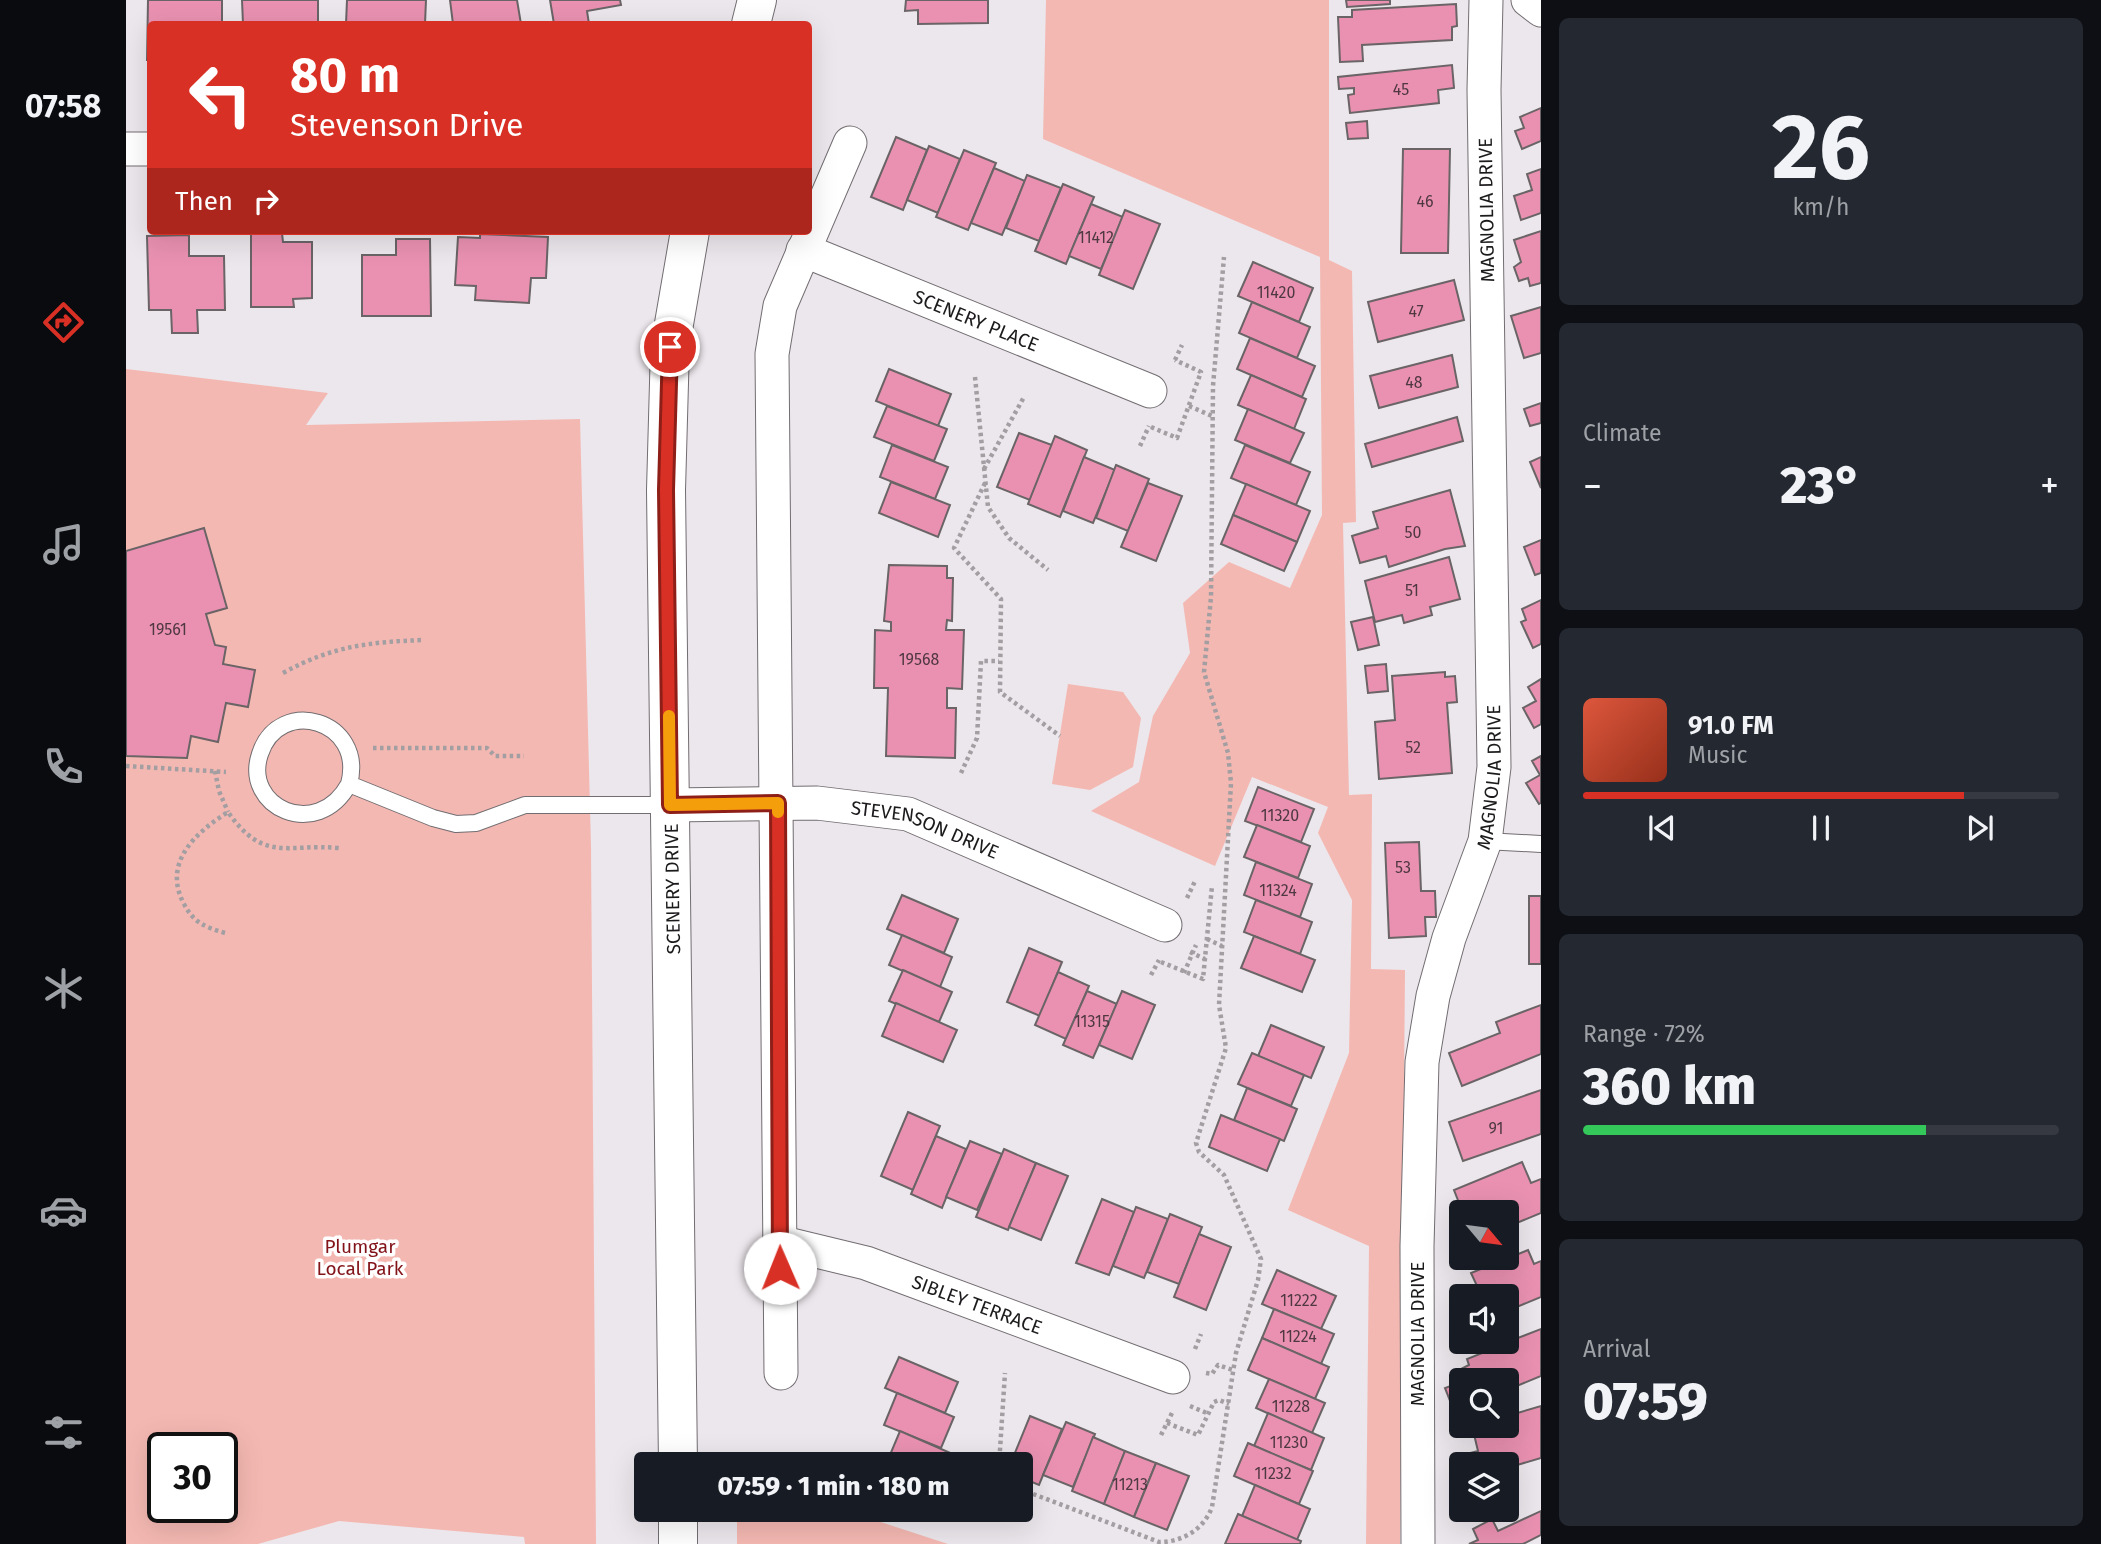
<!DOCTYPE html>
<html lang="en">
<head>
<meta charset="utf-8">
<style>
	body { margin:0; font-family:"Fira Sans",sans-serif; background:#242831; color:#f1f3f6; height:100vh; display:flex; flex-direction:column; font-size:26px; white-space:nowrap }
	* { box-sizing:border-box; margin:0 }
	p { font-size:23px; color:#9ea1a6 }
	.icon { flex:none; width:38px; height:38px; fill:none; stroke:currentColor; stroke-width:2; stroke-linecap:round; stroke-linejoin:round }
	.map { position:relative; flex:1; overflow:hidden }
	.panel { display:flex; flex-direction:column; gap:18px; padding:18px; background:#0d0f14; width:560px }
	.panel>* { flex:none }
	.banner { position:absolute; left:21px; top:21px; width:665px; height:214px; border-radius:7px; box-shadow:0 7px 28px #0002; background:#d93025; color:#fff; overflow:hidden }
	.needle { width:46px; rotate:119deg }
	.tools { position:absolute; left:1323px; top:1200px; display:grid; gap:14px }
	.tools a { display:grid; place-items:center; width:70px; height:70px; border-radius:7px; background:#171b24; box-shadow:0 7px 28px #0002; font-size:35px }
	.speed { position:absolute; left:21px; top:1432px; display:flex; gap:14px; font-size:35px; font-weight:700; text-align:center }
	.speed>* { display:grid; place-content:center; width:91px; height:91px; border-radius:50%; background:#171b24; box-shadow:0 7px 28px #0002; line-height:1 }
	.speed .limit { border:4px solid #111; border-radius:10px; background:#fff; color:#111 }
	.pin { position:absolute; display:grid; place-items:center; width:60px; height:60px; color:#fff; margin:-30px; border:4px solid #fff; border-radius:50%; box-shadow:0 2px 7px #0007 }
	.me { position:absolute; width:77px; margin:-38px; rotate:359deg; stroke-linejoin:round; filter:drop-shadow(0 0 5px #0008) }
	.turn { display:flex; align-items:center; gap:24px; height:147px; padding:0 28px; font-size:32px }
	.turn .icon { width:91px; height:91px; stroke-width:2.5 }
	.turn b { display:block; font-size:49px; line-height:60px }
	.then { display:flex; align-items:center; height:66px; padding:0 28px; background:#0003; gap:14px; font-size:26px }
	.big { font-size:52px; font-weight:800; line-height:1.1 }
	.panel .card { flex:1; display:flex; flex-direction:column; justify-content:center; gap:10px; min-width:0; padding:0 24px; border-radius:10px; background:#242831 }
	.panel .dial { align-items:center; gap:0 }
	.dial b { font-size:91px; line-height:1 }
	.song { display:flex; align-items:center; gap:21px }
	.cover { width:84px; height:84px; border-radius:10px; background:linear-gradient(135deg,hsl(10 70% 55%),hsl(10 70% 35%)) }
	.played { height:7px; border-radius:4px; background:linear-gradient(90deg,#d93025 80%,#363941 80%) }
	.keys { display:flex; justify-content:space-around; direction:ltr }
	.heat { display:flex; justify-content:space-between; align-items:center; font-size:38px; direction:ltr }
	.charge { height:10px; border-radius:5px; background:linear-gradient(90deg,#34c759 72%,#363941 0) }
	.trip { position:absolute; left:508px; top:1452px; width:399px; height:70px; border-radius:7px; background:#171b24; box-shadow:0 7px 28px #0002; font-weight:800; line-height:70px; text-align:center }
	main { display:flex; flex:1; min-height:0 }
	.tab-bar { display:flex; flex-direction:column; width:126px; justify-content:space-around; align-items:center; background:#090b0e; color:#9ea1a6 }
	.tab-bar .icon { width:49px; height:49px }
	.tab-bar .selected { color:#d93025 }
	.tab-bar b { font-size:32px; color:#f1f3f6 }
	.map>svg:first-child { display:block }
	.green { fill:#f4b8b2; fill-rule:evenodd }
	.building { fill:#ea91b1; stroke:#6a6466; stroke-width:2 }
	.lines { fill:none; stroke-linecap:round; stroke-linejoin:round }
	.service-casing { stroke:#726d71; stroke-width:18 }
	.minor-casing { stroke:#726d71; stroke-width:35 }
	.tertiary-casing { stroke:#726d71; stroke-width:40 }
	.path { stroke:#a29ea2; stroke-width:4.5; stroke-dasharray:3.5 3.5; stroke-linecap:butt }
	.service { stroke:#fff; stroke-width:16 }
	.minor { stroke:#fff; stroke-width:33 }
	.tertiary { stroke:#fff; stroke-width:38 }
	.route-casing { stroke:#8d1f18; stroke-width:18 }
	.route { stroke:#d93025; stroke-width:12 }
	.slow { stroke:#f59e0b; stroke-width:12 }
	.labels { text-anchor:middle; stroke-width:7; stroke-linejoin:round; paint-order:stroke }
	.number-label { font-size:16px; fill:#503841 }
	.street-label { font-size:19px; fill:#1c1a1c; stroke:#fff }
	.park-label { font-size:19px; fill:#821319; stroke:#fff }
</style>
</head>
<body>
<main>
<nav class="tab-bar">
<b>07:58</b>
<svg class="icon selected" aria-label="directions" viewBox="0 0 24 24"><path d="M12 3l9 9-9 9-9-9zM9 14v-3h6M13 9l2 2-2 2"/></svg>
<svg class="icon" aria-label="music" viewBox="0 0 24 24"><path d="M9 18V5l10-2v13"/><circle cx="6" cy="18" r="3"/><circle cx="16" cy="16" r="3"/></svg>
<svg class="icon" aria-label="phone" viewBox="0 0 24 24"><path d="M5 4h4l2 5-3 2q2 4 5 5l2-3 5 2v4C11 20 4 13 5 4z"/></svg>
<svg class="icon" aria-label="climate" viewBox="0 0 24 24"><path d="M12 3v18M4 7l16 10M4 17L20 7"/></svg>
<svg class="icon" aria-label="car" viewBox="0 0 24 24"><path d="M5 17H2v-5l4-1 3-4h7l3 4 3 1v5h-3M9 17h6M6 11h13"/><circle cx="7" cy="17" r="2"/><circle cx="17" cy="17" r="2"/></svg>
<svg class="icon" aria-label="filters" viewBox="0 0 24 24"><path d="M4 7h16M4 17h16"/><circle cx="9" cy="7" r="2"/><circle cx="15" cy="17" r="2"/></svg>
</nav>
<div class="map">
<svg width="1415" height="1544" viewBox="0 0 1415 1544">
	<rect width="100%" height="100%" fill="#ece7ec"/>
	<g class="green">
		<polygon points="920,0 1203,0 1203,260 1226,271 1230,522 1217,523 1223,795 1246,794 1245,969 1279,970 1274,1544 1240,1544 1243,1246 1162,1210 1223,1053 1226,900 1192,833 1202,807 1126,777 1089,866 965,811 1013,782 1027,716 1064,653 1057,603 1103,562 1164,588 1196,515 1194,257 917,139"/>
		<path d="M0 369 202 393 180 425 454 419 465 847 470 1544H399L398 1537 213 1521 132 1544H0ZM37 1447H96V1507H37Z"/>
		<polygon points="942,684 997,692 1015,718 1007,767 964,790 926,784"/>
		<polygon points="611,1510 718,1510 822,1544 611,1544"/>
	</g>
	<g class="building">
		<polygon points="22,0 96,0 96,24 24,24 24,60 21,60"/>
		<polygon points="116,0 192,0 192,24 117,24"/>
		<polygon points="221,0 300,0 299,24 220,24"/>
		<polygon points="324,0 391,0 395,24 327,24"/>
		<polygon points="424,0 494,0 495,5 461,11 463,24 428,24"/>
		<polygon points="780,0 862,0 862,23 792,24 792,10 779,11"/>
		<polygon points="1220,0 1264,0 1264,4 1221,7"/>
		<polygon points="1330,4 1331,26 1326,27 1326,40 1236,45 1237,61 1214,62 1212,17 1226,17 1226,10"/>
		<polygon points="1326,65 1328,88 1312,90 1313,103 1224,113 1222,95 1228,94 1228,88 1213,89 1212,77"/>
		<polygon points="1415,108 1415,141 1396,149 1389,131 1398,128 1394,117"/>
		<polygon points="1241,121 1242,138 1222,139 1220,123"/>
		<polygon points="770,137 801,150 777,210 745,197"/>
		<polygon points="803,146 834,159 812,213 781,200"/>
		<polygon points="1277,149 1324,149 1322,253 1275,253"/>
		<polygon points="838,150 870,163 842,230 810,217"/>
		<polygon points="868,168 899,181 876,235 845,223"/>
		<polygon points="1415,169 1415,213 1395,220 1388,196 1406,190 1401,174"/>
		<polygon points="901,175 935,188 913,241 880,228"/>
		<polygon points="937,184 968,197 940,264 909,251"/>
		<polygon points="965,204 997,217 975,269 943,256"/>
		<polygon points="999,210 1034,224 1007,289 973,275"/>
		<polygon points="1415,231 1415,283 1404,286 1402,278 1393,281 1388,267 1395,262 1388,240"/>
		<polygon points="156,233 157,242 186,242 186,298 167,299 168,307 125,307 125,234"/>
		<polygon points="354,234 422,237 420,278 405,278 403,303 349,300 350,286 329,285 332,237 354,238"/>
		<polygon points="63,235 63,256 98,256 99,310 71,310 72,333 46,333 45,310 23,310 21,236"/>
		<polygon points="270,239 304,239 305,316 236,316 236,255 270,255"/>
		<polygon points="1127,262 1187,288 1173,322 1112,296"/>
		<polygon points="1328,280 1338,320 1252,342 1242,302"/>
		<polygon points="1126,302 1184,327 1171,358 1113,333"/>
		<polygon points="1415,307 1415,353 1398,358 1385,316"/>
		<polygon points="1124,338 1189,366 1176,397 1111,369"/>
		<polygon points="1326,355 1332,387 1253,408 1244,376"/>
		<polygon points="763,369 825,394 812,426 750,401"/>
		<polygon points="1125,375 1180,399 1168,429 1112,405"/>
		<polygon points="1415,403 1415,423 1404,426 1398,409"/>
		<polygon points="761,406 821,429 808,461 748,437"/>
		<polygon points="1122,409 1178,433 1164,463 1109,440"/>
		<polygon points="1331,417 1337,441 1246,467 1239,444"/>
		<polygon points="893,433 926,445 904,500 871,487"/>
		<polygon points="929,436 961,450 934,517 902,504"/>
		<polygon points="766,445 822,467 809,499 754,477"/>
		<polygon points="1119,445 1184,472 1170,505 1105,478"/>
		<polygon points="958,457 989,470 967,523 937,511"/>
		<polygon points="1415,457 1415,488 1404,462"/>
		<polygon points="990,465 1023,479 1002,531 970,518"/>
		<polygon points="765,482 824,505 812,537 753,513"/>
		<polygon points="1022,483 1056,496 1030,561 995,547"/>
		<polygon points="1120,484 1184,511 1171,542 1107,515"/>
		<polygon points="1324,490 1339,546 1319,549 1263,567 1260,556 1234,563 1226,536 1252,528 1247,512"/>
		<polygon points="1107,515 1171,542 1158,571 1095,544"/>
		<polygon points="78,528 101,608 80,614 89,645 100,647 97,664 129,670 122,707 100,703 92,742 65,736 61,758 0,756 0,551"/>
		<polygon points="1415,540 1415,573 1409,575 1398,547"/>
		<polygon points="1323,557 1334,599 1304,607 1306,615 1278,623 1276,615 1249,622 1239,581"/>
		<polygon points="763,565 821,566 821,578 827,578 826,621 821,620 820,630 838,630 836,689 821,688 821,708 830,708 829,758 760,756 762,688 748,688 749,630 765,631 765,622 758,621"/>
		<polygon points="1415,600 1415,644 1407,648 1395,622 1400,620 1396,609"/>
		<polygon points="1247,617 1253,645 1232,650 1225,622"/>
		<polygon points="1260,664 1262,691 1242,693 1239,666"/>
		<polygon points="1319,672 1319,677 1329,676 1331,702 1321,703 1326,773 1253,779 1249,722 1269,720 1266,676"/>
		<polygon points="1415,679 1415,724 1408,728 1397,708 1410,701 1402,687"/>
		<polygon points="1415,756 1415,803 1413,804 1400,783 1414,775 1406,761"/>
		<polygon points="1132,787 1188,809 1175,842 1119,821"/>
		<polygon points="1131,825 1184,846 1172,878 1118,857"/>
		<polygon points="1293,842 1295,891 1309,891 1310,917 1299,917 1300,936 1263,938 1259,843"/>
		<polygon points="1130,862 1186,884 1174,917 1118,895"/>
		<polygon points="776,895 832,919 818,953 761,929"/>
		<rect x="1403" y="896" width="12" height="68"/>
		<polygon points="1130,900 1186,922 1174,954 1118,932"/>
		<polygon points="776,935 826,957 814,987 763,965"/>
		<polygon points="1128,936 1189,960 1176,992 1115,968"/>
		<polygon points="903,948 936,962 914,1016 881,1002"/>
		<polygon points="777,970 826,992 813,1022 763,1001"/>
		<polygon points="932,972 963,986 940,1039 909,1025"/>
		<polygon points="961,991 991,1004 967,1058 937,1045"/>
		<polygon points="996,991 1029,1005 1006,1059 973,1045"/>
		<polygon points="770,1003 831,1030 817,1062 756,1036"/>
		<polygon points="1415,1005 1415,1054 1336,1086 1323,1053 1374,1033 1370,1022"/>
		<polygon points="1145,1025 1198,1047 1185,1078 1132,1056"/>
		<polygon points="1126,1053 1178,1075 1165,1106 1112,1084"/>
		<polygon points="1121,1088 1171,1109 1158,1141 1108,1120"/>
		<polygon points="1415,1090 1415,1134 1337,1161 1323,1122"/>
		<polygon points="782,1112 814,1126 787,1190 755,1176"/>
		<polygon points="1095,1115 1154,1139 1141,1171 1083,1147"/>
		<polygon points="810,1136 840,1149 816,1208 785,1194"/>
		<polygon points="844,1141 876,1154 851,1210 820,1197"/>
		<polygon points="878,1149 910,1163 882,1230 850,1217"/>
		<polygon points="1396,1162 1405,1183 1415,1179 1415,1213 1381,1227 1381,1213 1337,1213 1328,1190"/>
		<polygon points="910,1163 942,1176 915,1240 883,1227"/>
		<polygon points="976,1199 1008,1212 983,1275 950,1263"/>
		<polygon points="1010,1207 1042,1219 1018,1278 987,1266"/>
		<polygon points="1044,1214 1076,1227 1053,1284 1021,1272"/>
		<polygon points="1073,1234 1105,1247 1080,1310 1048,1297"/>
		<polygon points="1402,1250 1408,1264 1415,1261 1415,1297 1381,1311 1381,1297 1338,1297 1337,1293 1352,1288 1345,1273"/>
		<polygon points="1345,1258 1369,1258 1348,1266"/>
		<polygon points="1151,1270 1210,1296 1195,1329 1136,1304"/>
		<polygon points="1148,1309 1208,1334 1195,1364 1136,1338"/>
		<polygon points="1415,1329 1415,1376 1381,1390 1381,1381 1335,1381 1335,1408 1328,1411 1319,1388 1333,1383 1329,1372 1343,1365 1341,1359 1369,1348 1367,1342 1381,1342 1381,1333 1384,1341"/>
		<polygon points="1136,1338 1203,1367 1189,1399 1122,1370"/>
		<polygon points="773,1357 832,1382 819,1413 759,1388"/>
		<polygon points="1143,1379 1199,1403 1186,1433 1130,1408"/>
		<polygon points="771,1393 828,1417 815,1448 758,1425"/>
		<polygon points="1415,1406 1415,1458 1381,1468 1381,1465 1335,1465 1335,1478 1329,1457 1352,1451 1347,1430 1381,1426 1381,1420 1389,1418 1388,1414"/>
		<polygon points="1142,1413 1198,1438 1185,1470 1128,1446"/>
		<polygon points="904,1416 936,1429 913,1485 894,1477 894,1465 884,1465"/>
		<polygon points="940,1422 969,1434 947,1487 917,1475"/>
		<polygon points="774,1431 829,1455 825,1465 767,1465 761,1462"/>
		<polygon points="967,1437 999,1451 978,1504 946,1491"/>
		<polygon points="1122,1443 1187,1471 1173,1504 1108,1476"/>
		<polygon points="999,1451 1030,1463 1008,1517 978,1504"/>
		<polygon points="1030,1463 1063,1476 1041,1530 1008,1517"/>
		<polygon points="1129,1485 1184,1509 1171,1540 1116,1516"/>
		<polygon points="786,1510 813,1510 809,1520"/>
		<polygon points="1415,1511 1415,1535 1397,1544 1343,1544 1352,1540 1347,1529 1366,1519 1372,1531"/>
		<polygon points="1112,1514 1175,1541 1174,1544 1099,1544"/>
	</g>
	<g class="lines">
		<defs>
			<g id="service">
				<path d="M223 784C191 842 116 807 134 754 153 695 240 720 223 784L307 818 330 824 350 823 399 805H544"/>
				<polyline points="1359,841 1415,844"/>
			</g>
			<g id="minor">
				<polyline points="1402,0 1415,10"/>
				<polyline points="0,149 24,149"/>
				<path id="s1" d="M677 250 1024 391"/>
				<path id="s2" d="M544 805 691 803 782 814 1039 925"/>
				<path id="s3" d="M653 1242 740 1263 1047 1377"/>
				<polyline points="655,1373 646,354 654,306 724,143"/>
				<path id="s4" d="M1292 1544 1291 1246 1296 1062 1307 996 1323 938 1359 841 1368 767 1358 90 1360 0"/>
			</g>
			<g id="tertiary">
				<polyline points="625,24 631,0"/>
				<polyline points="552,1465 540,490 544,347 564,231"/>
				<polyline points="552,1510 552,1544"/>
			</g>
		</defs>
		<use href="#service" class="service-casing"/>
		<use href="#minor" class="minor-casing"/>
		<use href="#tertiary" class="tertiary-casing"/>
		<g class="path">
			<polyline points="1049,360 1056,345"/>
			<polyline points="849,377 862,507 883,538 922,570"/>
			<polyline points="1063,406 1086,416"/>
			<polyline points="1025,427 1051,438 1075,372 1049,360"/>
			<polyline points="1014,446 1023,426"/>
			<polyline points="858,469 898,397"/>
			<polyline points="859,483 828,548 875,599 874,692 934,736"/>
			<path d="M157 673C206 646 243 642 298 640"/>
			<polyline points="247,748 361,748 369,756 398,756"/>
			<polyline points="0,766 100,772"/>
			<polyline points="89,771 93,791 102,812"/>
			<polyline points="835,773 851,738 855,661 873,661"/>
			<polyline points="1061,898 1070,879"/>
			<path d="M99 933C79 927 68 923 58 904 36 863 69 833 102 812 138 864 163 843 213 848"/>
			<polyline points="1081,939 1096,946"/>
			<polyline points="1064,952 1079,959"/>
			<polyline points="1035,962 1077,979 1086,886"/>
			<polyline points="1058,973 1070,945"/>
			<polyline points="1025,975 1033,960"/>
			<polyline points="1069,1349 1075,1334"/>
			<polyline points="1080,1373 1086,1374 1092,1365 1107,1370"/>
			<polyline points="1064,1406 1083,1414"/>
			<polyline points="1041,1423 1072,1435 1088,1402 1093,1400 1103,1404"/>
			<polyline points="1035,1435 1047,1411"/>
			<polyline points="873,1465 879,1373"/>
			<path d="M894 1489 1033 1542C1057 1542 1078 1529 1086 1507L1110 1353 1132 1280 1135 1259 1098 1175 1073 1152 1070 1143 1100 1048 1093 1005 1105 783 1102 753 1078 672 1085 597 1087 386 1098 257"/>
		</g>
		<use href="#service" class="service"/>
		<use href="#minor" class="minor"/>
		<use href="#tertiary" class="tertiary"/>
	</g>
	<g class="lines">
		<defs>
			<polyline id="route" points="544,347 540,490 544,805 652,803 654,1268"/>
		</defs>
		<use href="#route" class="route-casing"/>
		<use href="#route" class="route"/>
		<polyline class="slow" points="543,716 544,805 652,803 652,812"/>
	</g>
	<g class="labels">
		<g class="number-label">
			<text x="1275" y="95">45</text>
			<text x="1299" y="207">46</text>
			<text x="970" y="243">11412</text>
			<text x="1150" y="298">11420</text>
			<text x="1290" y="317">47</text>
			<text x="1288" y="388">48</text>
			<text x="1287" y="538">50</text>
			<text x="1286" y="596">51</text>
			<text x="42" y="635">19561</text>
			<text x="793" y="665">19568</text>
			<text x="1287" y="753">52</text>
			<text x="1154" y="821">11320</text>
			<text x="1277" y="873">53</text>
			<text x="1152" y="896">11324</text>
			<text x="966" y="1027">11315</text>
			<text x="1370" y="1134">91</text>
			<text x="1173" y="1306">11222</text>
			<text x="1172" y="1342">11224</text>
			<text x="1165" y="1412">11228</text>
			<text x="1163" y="1448">11230</text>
			<text x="1147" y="1479">11232</text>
			<text x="1004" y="1490">11213</text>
		</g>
		<g class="street-label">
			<text transform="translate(1360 210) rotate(-91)" y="7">MAGNOLIA DRIVE</text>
			<text dy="7" stroke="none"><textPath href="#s1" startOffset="187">SCENERY PLACE</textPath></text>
			<text dy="7" stroke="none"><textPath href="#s4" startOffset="777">MAGNOLIA DRIVE</textPath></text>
			<text dy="7" stroke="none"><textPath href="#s2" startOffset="259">STEVENSON DRIVE</textPath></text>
			<text transform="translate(546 889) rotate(-91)" y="7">SCENERY DRIVE</text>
			<text dy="7" stroke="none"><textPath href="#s3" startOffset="208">SIBLEY TERRACE</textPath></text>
			<text transform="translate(1291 1334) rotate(-90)" y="7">MAGNOLIA DRIVE</text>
		</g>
		<g class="park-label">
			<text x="234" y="1253">Plumgar<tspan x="234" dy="22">Local Park</tspan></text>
		</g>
	</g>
</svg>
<div class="tools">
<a><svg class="needle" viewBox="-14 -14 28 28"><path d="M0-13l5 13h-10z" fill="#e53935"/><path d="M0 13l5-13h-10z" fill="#9ea1a6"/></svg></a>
<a><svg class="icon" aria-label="sound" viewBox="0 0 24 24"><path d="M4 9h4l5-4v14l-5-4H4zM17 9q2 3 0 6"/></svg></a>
<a><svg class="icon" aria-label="search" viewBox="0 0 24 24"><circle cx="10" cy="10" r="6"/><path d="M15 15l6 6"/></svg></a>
<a><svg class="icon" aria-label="layers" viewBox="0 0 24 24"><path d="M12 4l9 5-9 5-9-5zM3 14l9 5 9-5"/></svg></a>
</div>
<div class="speed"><div class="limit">30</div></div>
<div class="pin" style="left:544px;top:347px;background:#d93025"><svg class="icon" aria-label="arrive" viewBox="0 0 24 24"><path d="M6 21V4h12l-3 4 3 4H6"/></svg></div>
<svg class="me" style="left:654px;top:1268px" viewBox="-20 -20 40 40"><circle r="19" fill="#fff"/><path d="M0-13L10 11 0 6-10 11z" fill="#d93025"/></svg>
<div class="trip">07:59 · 1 min · 180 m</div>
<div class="banner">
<div class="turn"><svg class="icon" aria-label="left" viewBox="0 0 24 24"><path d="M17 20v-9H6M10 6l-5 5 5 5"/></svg><div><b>80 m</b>Stevenson Drive</div></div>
<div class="then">Then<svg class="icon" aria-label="right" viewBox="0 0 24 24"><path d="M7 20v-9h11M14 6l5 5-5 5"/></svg></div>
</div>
</div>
<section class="panel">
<div class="card dial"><b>26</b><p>km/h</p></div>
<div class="card"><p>Climate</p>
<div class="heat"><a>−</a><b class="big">23°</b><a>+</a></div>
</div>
<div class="card">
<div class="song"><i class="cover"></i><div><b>91.0 FM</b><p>Music</p></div></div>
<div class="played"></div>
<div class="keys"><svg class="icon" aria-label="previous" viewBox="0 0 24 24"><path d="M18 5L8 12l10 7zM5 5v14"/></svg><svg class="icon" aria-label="pause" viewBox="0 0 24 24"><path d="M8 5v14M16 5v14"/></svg><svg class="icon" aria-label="next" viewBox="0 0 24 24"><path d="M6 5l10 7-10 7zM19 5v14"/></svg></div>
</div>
<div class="card"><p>Range · 72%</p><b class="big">360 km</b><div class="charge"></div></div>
<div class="card"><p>Arrival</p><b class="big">07:59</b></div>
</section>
</main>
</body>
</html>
